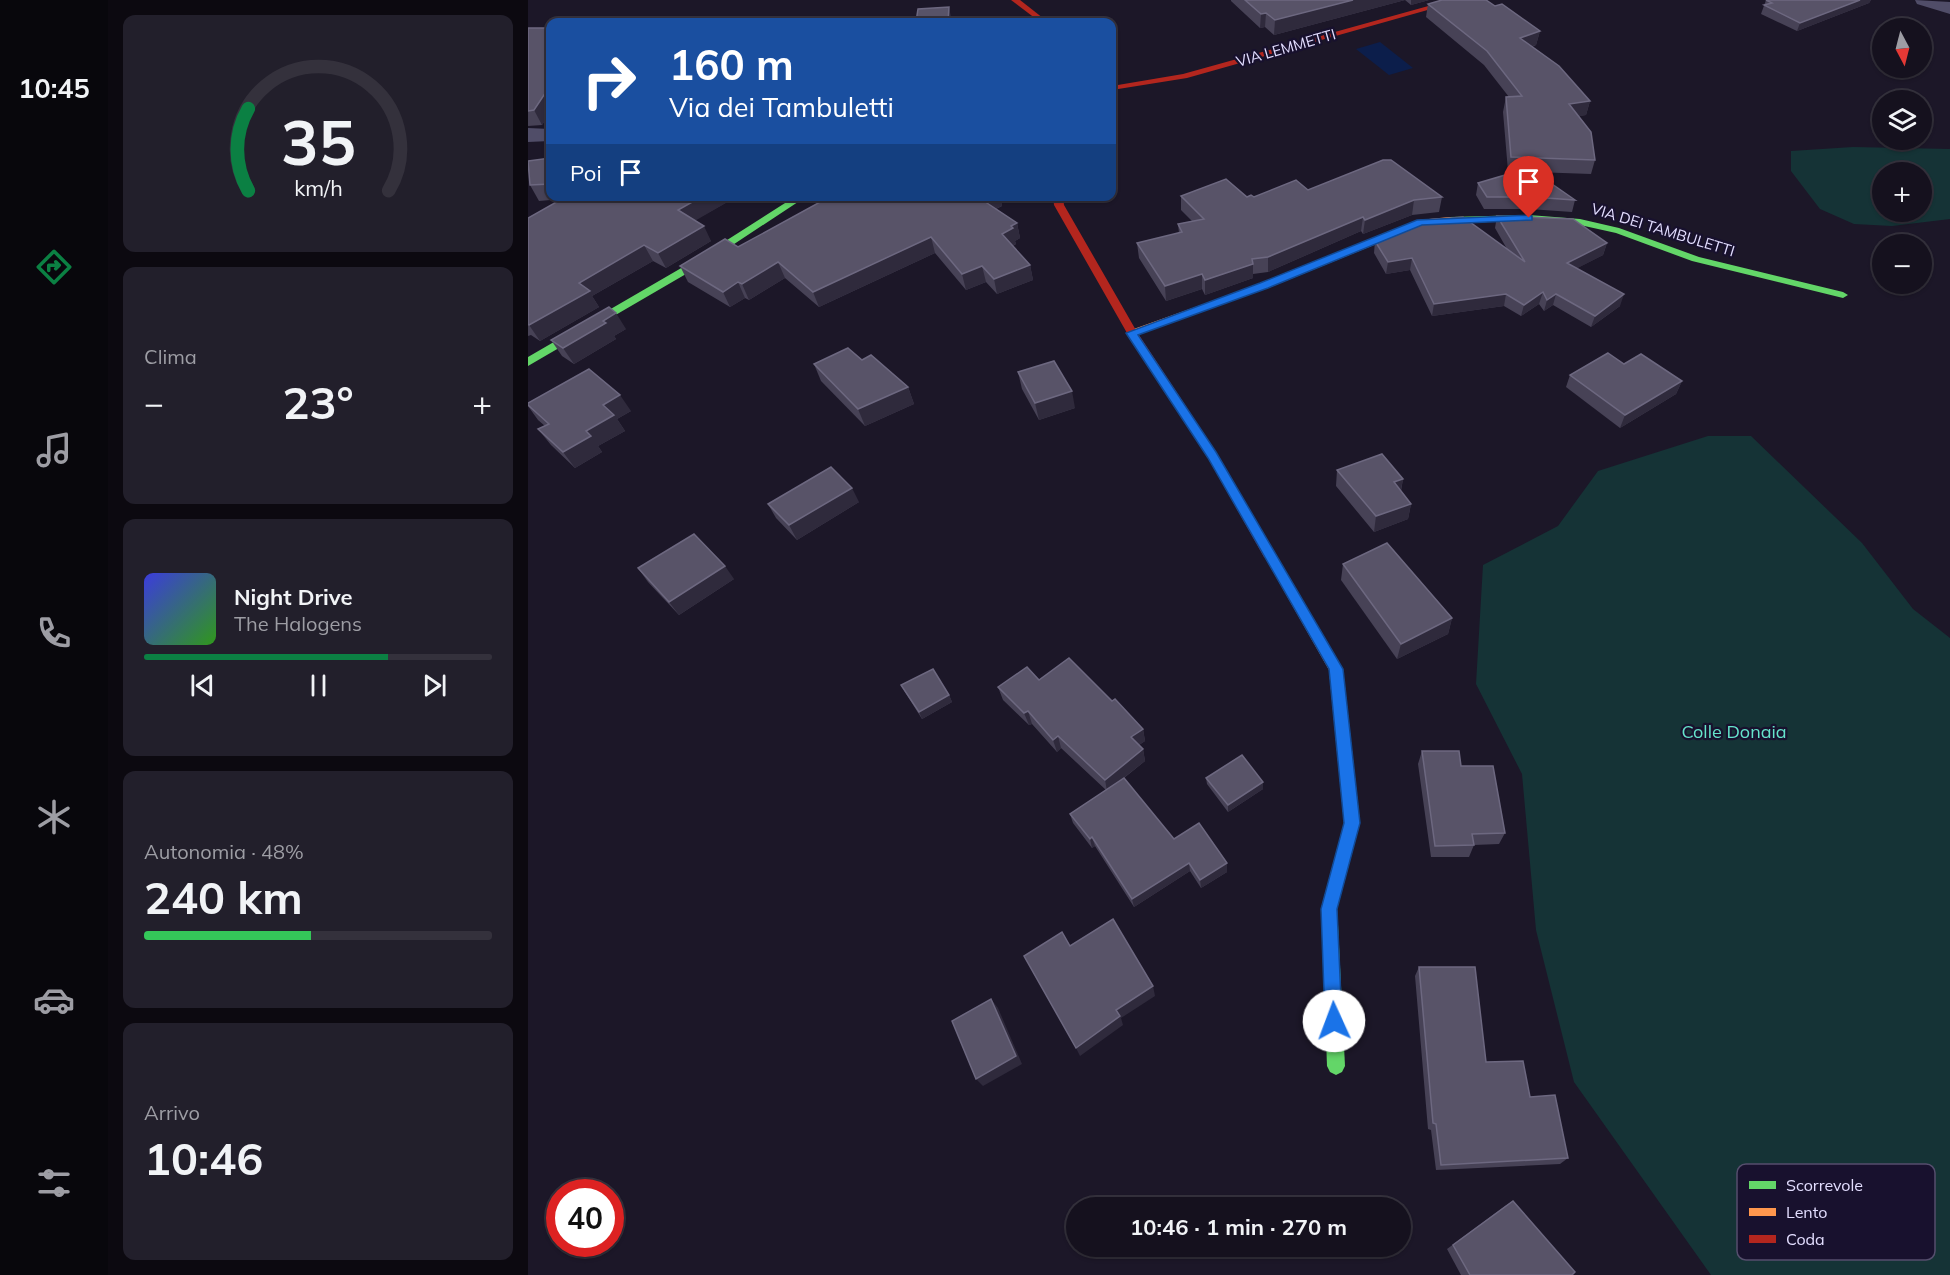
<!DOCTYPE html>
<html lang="it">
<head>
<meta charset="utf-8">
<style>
	body { margin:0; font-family:Mulish,sans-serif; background:#221f2b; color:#f1f3f6; height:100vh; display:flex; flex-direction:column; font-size:22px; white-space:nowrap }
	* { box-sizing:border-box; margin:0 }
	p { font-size:20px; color:#9d9da4 }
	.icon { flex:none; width:33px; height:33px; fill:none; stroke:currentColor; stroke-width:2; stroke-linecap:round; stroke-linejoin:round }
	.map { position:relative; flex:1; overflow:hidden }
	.details { display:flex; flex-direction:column; gap:15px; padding:15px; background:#0c0910; width:420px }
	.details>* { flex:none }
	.guide { position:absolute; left:18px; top:18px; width:570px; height:183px; border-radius:12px; box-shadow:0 2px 4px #0004,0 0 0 2px #34313c; background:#1a4fa0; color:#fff; overflow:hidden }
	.needle { width:39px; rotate:173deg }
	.tools { position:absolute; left:1344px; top:18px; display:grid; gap:12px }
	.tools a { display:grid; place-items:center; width:60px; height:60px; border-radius:50%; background:#15111e; box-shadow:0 2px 4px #0004,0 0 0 2px #34313c; font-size:30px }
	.speed { position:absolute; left:18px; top:1179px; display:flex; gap:12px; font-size:30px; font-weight:700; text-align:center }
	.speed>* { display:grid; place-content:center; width:78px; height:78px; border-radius:50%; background:#15111e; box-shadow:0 2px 4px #0004,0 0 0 2px #34313c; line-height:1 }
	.speed .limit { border:9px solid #d22; background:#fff; color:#111 }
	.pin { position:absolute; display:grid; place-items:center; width:51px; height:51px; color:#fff; margin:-62px -26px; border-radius:50% 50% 50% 0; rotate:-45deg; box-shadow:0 0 6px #0007 }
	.pin .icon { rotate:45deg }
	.me { position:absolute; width:66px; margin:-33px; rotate:358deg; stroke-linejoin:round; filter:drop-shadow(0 0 4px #0008) }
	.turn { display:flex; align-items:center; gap:21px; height:126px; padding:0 24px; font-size:27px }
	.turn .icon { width:78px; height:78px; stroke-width:2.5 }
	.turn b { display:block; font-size:42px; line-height:51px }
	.then { display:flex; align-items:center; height:57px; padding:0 24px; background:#0003; gap:12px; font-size:22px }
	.big { font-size:45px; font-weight:700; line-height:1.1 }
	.details .card { flex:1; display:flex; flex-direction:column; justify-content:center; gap:9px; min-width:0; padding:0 21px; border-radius:12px; background:#221f2b }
	.details .dial { align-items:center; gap:0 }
	.dial svg { height:156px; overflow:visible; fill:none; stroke:#34313c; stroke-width:7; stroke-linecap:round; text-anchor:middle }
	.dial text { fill:#f1f3f6; stroke:none }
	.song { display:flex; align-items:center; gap:18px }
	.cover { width:72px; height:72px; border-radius:9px; background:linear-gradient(135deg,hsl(240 70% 55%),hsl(110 70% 35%)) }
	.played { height:6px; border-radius:3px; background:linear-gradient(90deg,#0b8043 70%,#34313c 70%) }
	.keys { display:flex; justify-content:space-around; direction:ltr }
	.heat { display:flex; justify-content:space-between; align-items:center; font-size:33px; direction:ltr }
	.charge { height:9px; border-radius:4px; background:linear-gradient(90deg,#34c759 48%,#34313c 0) }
	.trip { position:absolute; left:538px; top:1197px; width:345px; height:60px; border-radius:30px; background:#15111e; box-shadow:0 2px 4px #0004,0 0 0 2px #34313c; font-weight:700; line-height:60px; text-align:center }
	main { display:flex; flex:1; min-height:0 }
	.tabs { display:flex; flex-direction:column; width:108px; justify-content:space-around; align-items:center; background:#08070c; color:#9d9da4 }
	.tabs .icon { width:42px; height:42px }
	.tabs .current { color:#0b8043 }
	.tabs b { font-size:27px; color:#f1f3f6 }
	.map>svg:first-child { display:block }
	.green { fill:#153336; fill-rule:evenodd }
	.water { fill:#0c1e4b }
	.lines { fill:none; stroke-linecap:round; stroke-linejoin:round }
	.street { fill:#504d68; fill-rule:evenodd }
	.fast { fill:#63d668; fill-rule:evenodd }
	.slow { fill:#ff974d; fill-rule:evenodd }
	.jam { fill:#b3261e; fill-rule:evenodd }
	.wall { fill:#474256 }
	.shaded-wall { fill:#2f2a3c }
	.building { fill:#585368; stroke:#6d6880; stroke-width:1.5 }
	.route { fill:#1a73e8; stroke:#114b97; stroke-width:1.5 }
	.labels { text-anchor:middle; stroke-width:4.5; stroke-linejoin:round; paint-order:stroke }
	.far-street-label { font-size:15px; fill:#e3deff; stroke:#18112e }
	.park-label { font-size:18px; fill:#65e4cb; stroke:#18112e }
	.key { fill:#18112e; stroke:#554e6d; stroke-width:1.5 }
	.key-label { font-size:16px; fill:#e3deff }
</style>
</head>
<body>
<main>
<nav class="tabs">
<b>10:45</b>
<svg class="icon current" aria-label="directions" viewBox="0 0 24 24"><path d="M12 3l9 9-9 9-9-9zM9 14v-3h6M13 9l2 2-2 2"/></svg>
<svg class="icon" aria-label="music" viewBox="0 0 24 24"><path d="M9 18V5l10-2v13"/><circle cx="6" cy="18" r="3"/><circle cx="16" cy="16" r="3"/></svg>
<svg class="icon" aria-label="phone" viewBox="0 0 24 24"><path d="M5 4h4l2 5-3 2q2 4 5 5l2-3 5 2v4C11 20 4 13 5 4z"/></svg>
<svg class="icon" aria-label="climate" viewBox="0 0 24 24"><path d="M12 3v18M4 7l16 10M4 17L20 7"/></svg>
<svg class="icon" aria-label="car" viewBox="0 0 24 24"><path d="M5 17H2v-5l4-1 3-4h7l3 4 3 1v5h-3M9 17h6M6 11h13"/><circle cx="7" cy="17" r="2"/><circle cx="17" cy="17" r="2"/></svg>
<svg class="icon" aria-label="filters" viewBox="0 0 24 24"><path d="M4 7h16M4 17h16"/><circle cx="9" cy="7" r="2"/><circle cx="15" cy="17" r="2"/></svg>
</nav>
<section class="details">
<div class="card dial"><svg viewBox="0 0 100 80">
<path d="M14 69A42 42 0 1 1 86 69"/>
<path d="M14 69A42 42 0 0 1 14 27" stroke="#0b8043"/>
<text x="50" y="56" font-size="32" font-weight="700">35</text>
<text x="50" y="72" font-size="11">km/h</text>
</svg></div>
<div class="card"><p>Clima</p>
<div class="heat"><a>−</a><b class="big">23°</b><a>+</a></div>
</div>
<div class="card">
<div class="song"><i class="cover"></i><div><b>Night Drive</b><p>The Halogens</p></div></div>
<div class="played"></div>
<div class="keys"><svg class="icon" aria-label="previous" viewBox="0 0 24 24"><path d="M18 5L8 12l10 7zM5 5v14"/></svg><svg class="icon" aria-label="pause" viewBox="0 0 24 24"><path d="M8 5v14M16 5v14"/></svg><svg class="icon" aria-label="next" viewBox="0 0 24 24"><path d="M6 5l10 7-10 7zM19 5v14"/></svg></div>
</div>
<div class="card"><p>Autonomia · 48%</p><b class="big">240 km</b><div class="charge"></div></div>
<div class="card"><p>Arrivo</p><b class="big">10:46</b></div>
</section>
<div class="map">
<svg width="1422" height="1275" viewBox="0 0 1422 1275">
	<rect width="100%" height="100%" fill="#1c1728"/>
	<g class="green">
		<path d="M1325 147 1422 149V219L1364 226 1326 224 1292 209 1263 171V151ZM1354 172H1394V212H1354Z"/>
		<polygon points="1180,436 1223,436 1334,543 1385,609 1422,638 1422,1275 1183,1275 1046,1082 1008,930 994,774 948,684 955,565 1030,526 1070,471"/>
	</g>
	<polygon class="water" points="852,42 885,68 861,75 828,49"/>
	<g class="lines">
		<g class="street">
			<polygon points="1387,0 1422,2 1422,14 1389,4"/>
			<polygon points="0,128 22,129 22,141 0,142"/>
		</g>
		<g class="fast">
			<polygon points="268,196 279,196 182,260 0,366 0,357 174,256"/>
			<polygon points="1001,215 1052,219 1091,228 1171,257 1315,292 1320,295 1315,298 1164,261 1088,233 1052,225 1001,221 922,223 917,220 922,217"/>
			<polygon points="802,917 808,919 810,925 817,1066 814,1072 808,1075 802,1072 799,1066 794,925 796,919"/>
		</g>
		<g class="slow">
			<polygon points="922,217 927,220 925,222 895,225 740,288 608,335 604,336 599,333 600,331 732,284 890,220"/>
			<polygon points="741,549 746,551 815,669 832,823 809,909 810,925 808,931 802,933 796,931 793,909 816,823 801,670 735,554"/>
		</g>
		<g class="jam">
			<polygon points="483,0 492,0 520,22 512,22"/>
			<polygon points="922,0 935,0 659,78 584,90 584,86 655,74"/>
			<polygon points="525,196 535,196 536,205 609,332 688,452 746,551 747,554 746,557 736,557 680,458 599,333 526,205"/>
		</g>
	</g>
	<g class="wall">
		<polygon points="703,0 901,0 883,5 877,0 746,35 737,27 732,28 703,1"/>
		<polygon points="1238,0 1343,0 1341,3 1269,31 1233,14"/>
		<polygon points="900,4 967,6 1012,31 1008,45 1004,47 1062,101 1058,115 1050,116 1067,160 1063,174 1006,172 1047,200 1044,212 1001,209 956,209 948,195 950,183 991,171 980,171 975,112 978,97 981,97 956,65 898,17"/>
		<polygon points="0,28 22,28 22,113 14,125 0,126"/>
		<polygon points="22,158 22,196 210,196 167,220 183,241 138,268 125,261 64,296 71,307 12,341 3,335 0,336 0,218 34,199 11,201 2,185"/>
		<polygon points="780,190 914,197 911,212 884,215 835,234 833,231 740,272 725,274 725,278 677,295 674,289 638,301 611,258 609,243 651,233 650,224 664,221 653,210 653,196 726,197"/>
		<polygon points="299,196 472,196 474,206 468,209 489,223 492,238 487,241 488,244 485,246 502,265 505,280 469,294 458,282 438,290 407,253 291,307 257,278 221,300 217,298 202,307 160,282 152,266 210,247 301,198"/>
		<polygon points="969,216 1079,243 1075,255 1049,268 1092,306 1063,327 1025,305 1016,311 1011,304 993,316 976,306 904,316 882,270 858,274 846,253 847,241 979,249 967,228"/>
		<polygon points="98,329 86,336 88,339 46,364 34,356 23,340"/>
		<polygon points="334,360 380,387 386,404 337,426 293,381 286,364"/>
		<polygon points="1096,364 1154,381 1148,394 1092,428 1038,387 1042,375"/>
		<polygon points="490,372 547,408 511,420 494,389"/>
		<polygon points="0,403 103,411 89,419 97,431 70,446 74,452 47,468 23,445 10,429 17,426 10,420 0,406"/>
		<polygon points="809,470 875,479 873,491 883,504 880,519 846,532 808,486"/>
		<polygon points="331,502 269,540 248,518 240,504"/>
		<polygon points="815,564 924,618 920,634 869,659 813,580"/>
		<polygon points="110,568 206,579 151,615 120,582"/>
		<polygon points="511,680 584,701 615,729 617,741 611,745 615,749 617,761 596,778 646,839 699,863 699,872 673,888 662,871 606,907 567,846 564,848 545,823 542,814 578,790 533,748 529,752 504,724 501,725 475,700 470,687"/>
		<polygon points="373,685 421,695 424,702 394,719 377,692"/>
		<polygon points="894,751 933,766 977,833 971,844 946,845 941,857 903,857 890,764"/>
		<polygon points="678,778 735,789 700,812 679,784"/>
		<polygon points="891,967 958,1062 1002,1097 1040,1158 1032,1164 908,1170 903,1130 900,1129 887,976"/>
		<polygon points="985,1201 1044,1275 933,1275 919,1249 977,1206"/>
	</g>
	<g class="shaded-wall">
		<polygon points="825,0 877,0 746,35 747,20"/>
		<polygon points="883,0 901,0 883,5"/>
		<polygon points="1332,0 1343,0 1341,3 1269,31 1272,23"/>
		<polygon points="421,7 424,22 420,22"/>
		<polygon points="738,13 737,27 732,28 733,14"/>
		<polygon points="1012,31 1008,45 989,51 992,38"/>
		<polygon points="22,86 22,113 14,125 6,110"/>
		<polygon points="1062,101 1058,115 1037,119 1041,104"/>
		<polygon points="175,196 210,196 158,226 150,210"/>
		<polygon points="457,196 472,196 474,206 456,214 453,199"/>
		<polygon points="886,200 884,215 835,234 837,220"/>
		<polygon points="835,217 833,231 740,272 740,257"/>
		<polygon points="489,223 492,238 487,241 488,244 477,249 474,234 483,226"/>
		<polygon points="176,226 183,241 138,268 130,253"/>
		<polygon points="403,237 407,253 291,307 285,292"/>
		<polygon points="1079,243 1075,255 1036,275 1039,263"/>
		<polygon points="116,245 125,261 64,296 71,307 12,341 1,325 51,283"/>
		<polygon points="884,258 882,270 858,274 860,262"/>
		<polygon points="250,262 257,278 221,300 214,284"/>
		<polygon points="725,264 725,278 677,295 677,280"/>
		<polygon points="502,265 505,280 469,294 466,279"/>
		<polygon points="454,266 458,282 438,290 434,274"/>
		<polygon points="674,274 674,289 638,301 637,286"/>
		<polygon points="210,282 217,298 202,307 195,292"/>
		<polygon points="1015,292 1011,304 993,316 996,305"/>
		<polygon points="978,294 976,306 904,316 906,304"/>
		<polygon points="1028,294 1025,305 1016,311 1019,300"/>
		<polygon points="1096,294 1092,306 1063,327 1067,316"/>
		<polygon points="88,313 98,329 86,336 88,339 46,364 35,348 75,321"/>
		<polygon points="1154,381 1148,394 1092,428 1097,415"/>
		<polygon points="380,387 386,404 337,426 330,409"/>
		<polygon points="544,391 547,408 511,420 507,403"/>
		<polygon points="92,395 103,411 89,419 97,431 70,446 74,452 47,468 35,452 58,431 75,405"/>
		<polygon points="875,479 872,494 866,482"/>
		<polygon points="324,488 331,502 269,540 261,525"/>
		<polygon points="883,504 880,519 846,532 848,516"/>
		<polygon points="197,566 206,579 151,615 141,602"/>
		<polygon points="924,618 920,634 869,659 873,644"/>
		<polygon points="421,695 424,702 394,719 391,712"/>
		<polygon points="500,711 504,724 501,725 496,713"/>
		<polygon points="615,729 617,741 605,749 603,737"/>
		<polygon points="530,736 533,748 529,752 525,740"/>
		<polygon points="615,749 617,761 579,791 577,780"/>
		<polygon points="735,782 735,789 700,812 700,805"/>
		<polygon points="564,837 567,846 564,848 562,839"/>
		<polygon points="661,863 662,871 606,907 604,899"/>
		<polygon points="699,863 699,872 673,888 672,880"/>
		<polygon points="625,986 627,996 593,1018 595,1025 552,1056 548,1048 588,1010"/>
		<polygon points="463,999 470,1008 494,1064 455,1086 448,1079"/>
	</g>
	<g class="building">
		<polygon points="717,0 825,0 747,20 738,13 733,14"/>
		<polygon points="914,0 958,0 967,6 974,4 1012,31 992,38 1031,66 1062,101 1041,104 1063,132 1067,160 983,157 978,97 994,96 959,51 900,4"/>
		<polygon points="1238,0 1332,0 1272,23 1236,5 1244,3"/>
		<polygon points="421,7 420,22 388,22 390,9"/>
		<polygon points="0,28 22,28 22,86 6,110 0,111"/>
		<polygon points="22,158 22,184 2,185 0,161"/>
		<polygon points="855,160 863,160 914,197 886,200 837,220 835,217 740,257 724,259 725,264 677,280 674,274 637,286 609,243 654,232 650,224 676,219 653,196 698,179 719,197 723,195 726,197 768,180 780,190"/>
		<polygon points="1001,168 1047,200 1004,197 959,197 950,183"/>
		<polygon points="39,196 175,196 150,210 176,226 130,253 116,245 51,283 62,291 1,325 0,324 0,218"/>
		<polygon points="303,196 457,196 453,199 489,223 483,226 485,228 474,234 502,265 466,279 454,266 434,274 403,237 285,292 250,262 214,284 210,282 195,292 152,266 197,239 210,247"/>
		<polygon points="969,216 1045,219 1079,243 1039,263 1096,294 1067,316 1028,294 1019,300 1015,292 996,305 978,294 906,304 884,258 860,262 847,241 899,220 935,217 997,262"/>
		<polygon points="81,307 88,313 75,321 78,323 35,348 23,340"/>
		<polygon points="320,348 334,360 343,355 380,387 330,409 286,364"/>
		<polygon points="1080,353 1096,364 1113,354 1154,381 1097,415 1042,375"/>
		<polygon points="526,361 544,391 507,403 490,372"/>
		<polygon points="61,369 92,395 75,405 86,415 58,431 63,436 35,452 10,429 21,424 0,405 0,403"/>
		<polygon points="854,454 875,479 866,482 883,504 848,516 809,470"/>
		<polygon points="303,467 324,488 261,525 240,504"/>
		<polygon points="166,534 197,566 141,602 110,568"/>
		<polygon points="859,543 924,618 873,644 815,564"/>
		<polygon points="541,658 584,701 587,699 615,729 603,737 615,749 577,780 530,736 525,740 500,711 496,713 470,687 499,667 511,680"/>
		<polygon points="405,669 421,695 391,712 373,685"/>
		<polygon points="894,751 931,751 933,766 965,766 977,833 944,834 946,845 907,846"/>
		<polygon points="714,755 735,782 700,805 678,778"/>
		<polygon points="596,778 646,839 671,823 699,863 672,880 661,863 604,899 564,837 562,839 542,814"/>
		<polygon points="585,919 625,986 588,1010 592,1016 548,1048 496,956 534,932 542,946"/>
		<polygon points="891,967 947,967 958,1062 995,1061 1002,1097 1027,1095 1040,1158 913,1165 908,1124 905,1123"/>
		<polygon points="463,999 488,1056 448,1079 424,1021"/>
		<polygon points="985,1201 1047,1272 1044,1275 942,1275 925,1245"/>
	</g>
	<polygon class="route" points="1001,215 1004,216 1004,220 894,225 740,288 610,335 688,452 815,669 832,823 809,909 814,1021 812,1027 806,1030 800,1027 797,1021 793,909 816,823 801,669 680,458 598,333 732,283 889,220"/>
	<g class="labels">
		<g class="far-street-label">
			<text transform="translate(758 48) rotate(-16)" y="5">VIA LEMMETTI</text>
			<text transform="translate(1135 230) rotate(17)" y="5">VIA DEI TAMBULETTI</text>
		</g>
		<g class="park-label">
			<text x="1206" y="738">Colle Donaia</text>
		</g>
	</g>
	<rect x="1209" y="1164" width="198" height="96" rx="9" class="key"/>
	<rect x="1221" y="1181" width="27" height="8" fill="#63d668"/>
	<rect x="1221" y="1208" width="27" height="8" fill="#ff974d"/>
	<rect x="1221" y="1235" width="27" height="8" fill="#b3261e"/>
	<g class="key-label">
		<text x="1258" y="1191">Scorrevole</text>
		<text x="1258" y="1218">Lento</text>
		<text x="1258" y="1245">Coda</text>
	</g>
</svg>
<div class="tools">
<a><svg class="needle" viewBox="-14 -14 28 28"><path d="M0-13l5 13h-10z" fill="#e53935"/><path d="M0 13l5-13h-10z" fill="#9d9da4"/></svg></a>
<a><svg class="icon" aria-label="layers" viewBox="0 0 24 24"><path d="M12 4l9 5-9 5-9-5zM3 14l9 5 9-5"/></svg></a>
<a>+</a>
<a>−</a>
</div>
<div class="speed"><div class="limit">40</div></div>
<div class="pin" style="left:1001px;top:218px;background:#d93025"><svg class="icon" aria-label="arrive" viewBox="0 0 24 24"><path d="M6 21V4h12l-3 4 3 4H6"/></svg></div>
<svg class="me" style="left:806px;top:1021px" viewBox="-20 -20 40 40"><circle r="19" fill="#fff"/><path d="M0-13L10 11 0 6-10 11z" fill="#1a73e8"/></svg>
<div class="trip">10:46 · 1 min · 270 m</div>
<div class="guide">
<div class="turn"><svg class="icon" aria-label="right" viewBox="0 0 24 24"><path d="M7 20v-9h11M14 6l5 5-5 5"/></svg><div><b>160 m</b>Via dei Tambuletti</div></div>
<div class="then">Poi<svg class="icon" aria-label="arrive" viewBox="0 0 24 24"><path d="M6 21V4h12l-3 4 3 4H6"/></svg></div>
</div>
</div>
</main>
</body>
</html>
